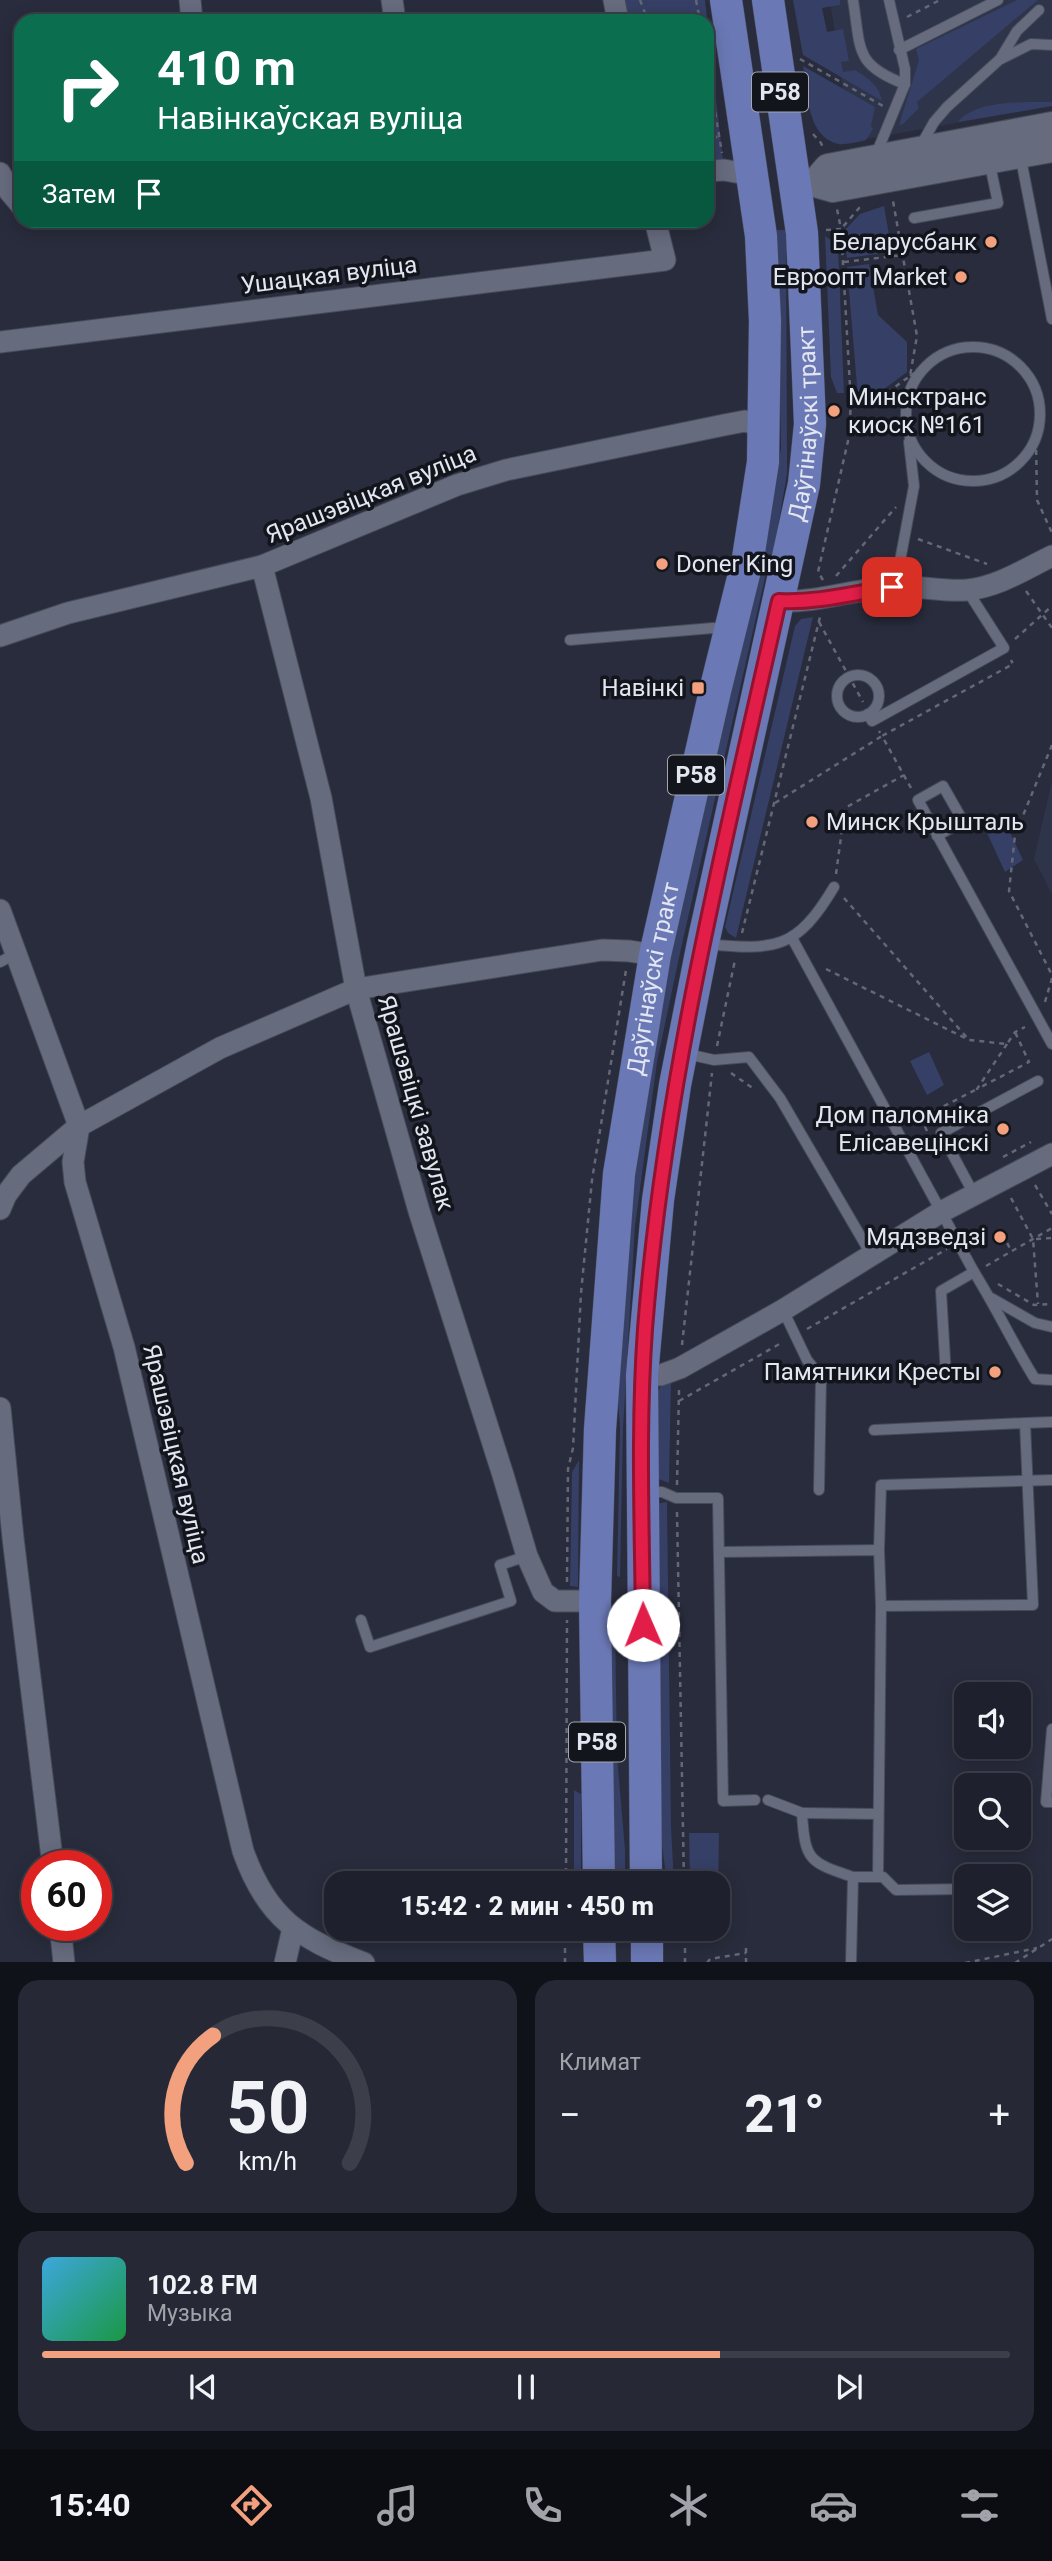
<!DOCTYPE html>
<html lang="ru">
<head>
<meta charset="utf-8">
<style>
	body { margin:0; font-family:Roboto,sans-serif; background:#262935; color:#f1f3f6; height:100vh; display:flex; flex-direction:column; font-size:26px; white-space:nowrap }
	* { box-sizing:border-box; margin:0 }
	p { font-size:23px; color:#a1a3aa }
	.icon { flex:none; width:38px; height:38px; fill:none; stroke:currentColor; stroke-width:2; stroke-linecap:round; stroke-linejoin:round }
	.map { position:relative; height:1962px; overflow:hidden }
	.drawer { display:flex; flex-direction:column; gap:18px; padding:18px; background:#101219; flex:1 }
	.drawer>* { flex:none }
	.hud { position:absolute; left:14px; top:14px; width:700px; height:214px; border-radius:21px; box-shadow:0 4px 18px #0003,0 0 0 2px #3c3e49; background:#0b6e4f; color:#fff; overflow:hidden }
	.controls { position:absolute; left:954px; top:1682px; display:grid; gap:14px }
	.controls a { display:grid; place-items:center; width:77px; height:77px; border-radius:14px; background:#1e212d; box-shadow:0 4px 18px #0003,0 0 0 2px #3c3e49; font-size:35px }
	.speed { position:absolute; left:21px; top:1850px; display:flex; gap:14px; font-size:35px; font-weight:700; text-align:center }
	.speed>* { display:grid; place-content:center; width:91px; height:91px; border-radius:50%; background:#1e212d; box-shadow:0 4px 18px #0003,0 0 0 2px #3c3e49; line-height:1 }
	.speed .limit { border:10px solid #d22; background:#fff; color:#111 }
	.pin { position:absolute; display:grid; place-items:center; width:60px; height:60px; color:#fff; margin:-30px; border-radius:14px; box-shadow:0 4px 10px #0006 }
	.me { position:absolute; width:77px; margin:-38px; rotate:359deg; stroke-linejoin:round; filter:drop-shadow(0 0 5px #0008) }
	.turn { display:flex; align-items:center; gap:24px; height:147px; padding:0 28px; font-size:32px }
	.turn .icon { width:91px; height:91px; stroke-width:2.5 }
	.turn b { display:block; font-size:49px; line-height:60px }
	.then { display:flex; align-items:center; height:66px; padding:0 28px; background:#0003; gap:14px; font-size:26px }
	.big { font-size:52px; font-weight:800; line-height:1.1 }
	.drawer .tile { flex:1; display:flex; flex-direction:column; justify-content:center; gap:10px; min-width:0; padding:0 24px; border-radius:21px; background:#262935 }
	.drawer .dial { align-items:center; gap:0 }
	.dial svg { height:182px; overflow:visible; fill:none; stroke:#3c3e49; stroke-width:7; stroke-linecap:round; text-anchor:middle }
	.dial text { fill:#f1f3f6; stroke:none }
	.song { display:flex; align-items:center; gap:21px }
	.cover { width:84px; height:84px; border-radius:10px; background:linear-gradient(135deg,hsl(200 70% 55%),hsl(140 70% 35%)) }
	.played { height:7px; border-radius:4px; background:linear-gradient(90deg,#f2a07e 70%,#3c3e49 70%) }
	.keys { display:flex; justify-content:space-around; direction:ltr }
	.heat { display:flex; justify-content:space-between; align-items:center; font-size:38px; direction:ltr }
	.drawer .tiles { flex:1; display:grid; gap:18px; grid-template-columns:1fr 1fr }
	.tile:last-child { grid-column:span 2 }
	.trip { position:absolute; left:324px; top:1871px; width:406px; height:70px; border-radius:21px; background:#1e212d; box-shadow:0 4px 18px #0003,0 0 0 2px #3c3e49; font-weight:800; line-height:70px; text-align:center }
	.dock { display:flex; height:112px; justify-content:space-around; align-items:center; background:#0c0d12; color:#a1a3aa }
	.dock .icon { width:49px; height:49px }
	.dock .on { color:#f2a07e }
	.dock b { font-size:32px; color:#f1f3f6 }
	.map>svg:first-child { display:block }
	.built { fill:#2e344a }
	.green { fill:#363f65 }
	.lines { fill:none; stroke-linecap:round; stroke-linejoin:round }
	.service-casing { stroke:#474b58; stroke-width:12 }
	.minor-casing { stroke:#474b58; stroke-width:23 }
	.secondary-casing { stroke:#474b58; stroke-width:30 }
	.primary-casing { stroke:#474b58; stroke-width:33 }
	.path { stroke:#646876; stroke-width:2.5; stroke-dasharray:5 5; stroke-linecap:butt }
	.service { stroke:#666b7e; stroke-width:10 }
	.minor { stroke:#666b7e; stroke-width:21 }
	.secondary { stroke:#666b7e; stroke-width:28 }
	.primary { stroke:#6a78b5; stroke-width:32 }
	.route-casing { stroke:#92132f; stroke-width:18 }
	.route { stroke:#e11d48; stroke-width:12 }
	.poi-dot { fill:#f2a07e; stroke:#13151c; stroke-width:2.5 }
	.labels { text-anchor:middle; stroke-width:7; stroke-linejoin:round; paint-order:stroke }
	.shield { fill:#13151c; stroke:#a4a7b0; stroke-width:2 }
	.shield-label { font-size:23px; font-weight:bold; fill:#e2e6f0 }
	.poi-label { font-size:24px; fill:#e2e6f0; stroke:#13151c; text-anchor:end }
	.street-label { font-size:24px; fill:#e2e6f0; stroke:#13151c }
</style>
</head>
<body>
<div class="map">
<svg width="1052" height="1963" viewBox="0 0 1052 1963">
	<rect width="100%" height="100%" fill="#282c3c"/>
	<g class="built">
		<polygon points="830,0 1052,0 1052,106 850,142"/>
		<polygon points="1052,781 1052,894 1034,859"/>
	</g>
	<g class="green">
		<polygon points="614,0 705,0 724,170 707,171 707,21 618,21"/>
		<path d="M793 0H840V5L822 8 827 32 843 29 849 61 841 62 843 72 855 70C868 78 879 85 882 101L803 55Z"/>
		<polygon points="1017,0 1038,0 917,102 919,108 903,124 899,125 919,60 916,49"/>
		<path d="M803 66 875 107 871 126 873 129 866 140C858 142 846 145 838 144 806 136 808 92 803 66Z"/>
		<path d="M1052 102V106L958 122C975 100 1025 102 1052 102Z"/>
		<polygon points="884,206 892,252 847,258 844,231 860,214"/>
		<polygon points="777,230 786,230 787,449 787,474 773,555 763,553 781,448"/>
		<polygon points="825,236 838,245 844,393 837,393 831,377"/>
		<polygon points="869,264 878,315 907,342 907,372 872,398 858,398 847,267"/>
		<polygon points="758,567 767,569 680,953 657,1062 635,1226 623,1429 620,1577 617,1576 620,1427 616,1377 633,1167 669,955"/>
		<polygon points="813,617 736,938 728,933 725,927 795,626 801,619"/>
		<polygon points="1007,826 1023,860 1005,872 987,833"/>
		<polygon points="929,1052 944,1085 927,1095 910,1061"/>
		<polygon points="671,1380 669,1483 656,1478 658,1391 663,1383"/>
		<polygon points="579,1460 578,1587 570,1586 572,1472"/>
		<polygon points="667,1502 671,1827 674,1883 667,1883 659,1822 655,1510 660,1503"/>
		<polygon points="611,1614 615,1620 617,1756 625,1849 625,1883 615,1883"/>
		<polygon points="574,1790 581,1794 581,1883 574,1883"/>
		<polygon points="689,1833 719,1833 718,1900 718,1883 690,1883"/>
	</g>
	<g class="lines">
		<defs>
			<g id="service">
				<path d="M853 0C861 49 854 65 905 84"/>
				<polyline points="899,50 998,0"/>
				<polyline points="1000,59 1017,31 1039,10"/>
				<polyline points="920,147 934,122 947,107 999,60 1031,44 1052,45"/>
				<polyline points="1020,154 1052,319"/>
				<polyline points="875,157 905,84 905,69 889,0"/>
				<polyline points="914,218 998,203 989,160"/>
				<circle cx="973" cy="414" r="67"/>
				<polyline points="892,587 900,561 914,486 909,442"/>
				<polyline points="570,640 713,628 728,630"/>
				<circle cx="858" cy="696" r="21"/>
				<polyline points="868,714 872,721 1004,648 967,590"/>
				<polyline points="937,836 963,821 943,786 918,800 1052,1044"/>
				<path d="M792 938 974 1272C996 1307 1013 1344 1035 1379L1052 1380"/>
				<path d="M706 944C776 951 797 949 834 887"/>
				<polyline points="0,962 15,954"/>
				<polyline points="683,1053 714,1060 749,1057 780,1098 872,1256"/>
				<polyline points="969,1185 941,1133 1038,1081"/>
				<polyline points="991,1298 1035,1323 1052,1327"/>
				<polyline points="783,1310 807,1360 821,1377 819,1490"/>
				<polyline points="946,1376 941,1291 974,1272"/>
				<polyline points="874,1430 1025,1423"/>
				<polyline points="644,1492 662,1492 676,1498 718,1498 723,1801 755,1800"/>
				<polyline points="879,1550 881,1485 1052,1480"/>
				<polyline points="720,1552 879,1550 881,1606 878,1877"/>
				<polyline points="881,1606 1033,1605 1025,1423 1052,1422"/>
				<polyline points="361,1620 370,1647 511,1601 500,1565 527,1556"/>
				<polyline points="1052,1729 1046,1802 1052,1802"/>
				<path d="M768 1800 802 1813C805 1861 809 1862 853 1877"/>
				<polyline points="802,1813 878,1814"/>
				<polyline points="851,1963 853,1877 883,1877 896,1890 966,1889"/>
			</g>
			<g id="minor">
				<polyline points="190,0 192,21"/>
				<polyline points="392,0 395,21"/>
				<polyline points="614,0 618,21"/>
				<polyline points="707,171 724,170 752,175"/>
				<polyline points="0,173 10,192 21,205"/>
				<polyline points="0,342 665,260 655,220"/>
				<polyline points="262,566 321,798 356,989 419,1211 503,1475 527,1556 543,1592 555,1601 595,1601"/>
				<path d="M779 601C818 603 853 589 892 587 917 585 942 592 967 590 998 587 1025 569 1052 556"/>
				<polyline points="0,636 68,613 262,566 457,485 506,470 724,425 745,421 765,427"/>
				<path d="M0 910 79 1126 73 1162 75 1182 124 1347 243 1851C267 1919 299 1938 364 1963"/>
				<polyline points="0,1209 6,1195 21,1175 79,1126 220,1048 356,989 602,950 629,951 655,955"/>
				<polyline points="642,1375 661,1375 680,1368 783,1310 941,1212 1052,1154"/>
				<polyline points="0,1408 13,1538 53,1866"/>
				<polyline points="60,1925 64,1963"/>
				<polyline points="285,1963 293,1928"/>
			</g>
			<g id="secondary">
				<polyline points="795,183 815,183 833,188 1052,148"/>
				<polyline points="815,183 828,168 1052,126"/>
			</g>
			<g id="primary">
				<path id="s1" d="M599 1883 595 1601 600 1429 619 1174 655 955 715 691 748 558 763 462 765 321 761 236 726 0"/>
				<path id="s2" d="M646 1883 642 1375 658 1200 675 1085 703 943 804 484 810 424 802 233 768 0"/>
				<polyline points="599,1928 600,1963"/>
				<polyline points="647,1928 647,1963"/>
			</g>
		</defs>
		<use href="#service" class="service-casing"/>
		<use href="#minor" class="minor-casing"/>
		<use href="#secondary" class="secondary-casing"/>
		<use href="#primary" class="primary-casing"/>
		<g class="path">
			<polyline points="640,0 648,21"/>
			<polyline points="696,0 700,21"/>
			<polyline points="907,17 940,0"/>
			<polyline points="800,59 883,106"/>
			<polyline points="707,63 722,153"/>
			<polyline points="707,127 719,140"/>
			<polyline points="813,134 821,143 823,148"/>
			<polyline points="826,230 841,229 837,209"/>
			<polyline points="844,262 903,255"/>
			<polyline points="910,376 928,363"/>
			<polyline points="851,404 873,403 910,376 917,336 893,201"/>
			<polyline points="1036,440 1037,500 1052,533"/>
			<polyline points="918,539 987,564"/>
			<polyline points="836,576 896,507"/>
			<polyline points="823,580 818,572 848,441 851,404 841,229 860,207"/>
			<polyline points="1026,591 1052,628"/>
			<polyline points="819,622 863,702"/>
			<polyline points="1015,639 1052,606"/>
			<polyline points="1052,745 1015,835 1009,891 1052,975"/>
			<polyline points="911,788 882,736 1013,664 1011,660"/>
			<polyline points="775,803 882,736 879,731"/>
			<polyline points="836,874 845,808 904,775"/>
			<polyline points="844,898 969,1040"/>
			<polyline points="742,933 820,617"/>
			<polyline points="826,969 969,1040 1007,1044 1015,1032 1025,1027"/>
			<polyline points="1045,1002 1052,978"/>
			<polyline points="1007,1044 977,1089 1029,1062 1015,1032"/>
			<polyline points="717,1046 735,960"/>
			<polyline points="731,1073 754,1089"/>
			<polyline points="927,1131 921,1118 977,1089"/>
			<polyline points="1003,1157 1031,1142"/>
			<polyline points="1035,1185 1052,1214"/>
			<polyline points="1011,1198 1033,1239 1038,1304"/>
			<polyline points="1003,1234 1011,1251"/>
			<polyline points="1036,1239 1052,1238"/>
			<polyline points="986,1266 1052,1228"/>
			<polyline points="998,1284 1034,1305 1052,1304"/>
			<polyline points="807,1329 947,1249"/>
			<polyline points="682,1345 712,1073"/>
			<polyline points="679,1401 783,1342"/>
			<polyline points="677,1485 679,1390"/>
			<polyline points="677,1512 684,1883"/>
			<polyline points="567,1582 568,1469 573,1448 581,1293 592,1180 626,970"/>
			<polyline points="566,1883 567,1620"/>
			<polyline points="685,1928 685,1963"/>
			<polyline points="565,1963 565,1928"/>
			<polyline points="707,1963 710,1959 746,1953"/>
			<polyline points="746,1963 746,1947"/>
			<polyline points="965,1963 1037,1948"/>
			<polyline points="1015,1963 1052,1939"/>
		</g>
		<use href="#service" class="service"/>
		<use href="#minor" class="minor"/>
		<use href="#secondary" class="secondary"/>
		<use href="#primary" class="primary"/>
	</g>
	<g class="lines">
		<defs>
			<path id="route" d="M643 1625C642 1526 638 1427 645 1329 664 1082 725 842 779 601 817 603 854 593 892 587"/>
		</defs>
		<use href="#route" class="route-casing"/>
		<use href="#route" class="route"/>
	</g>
	<g class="poi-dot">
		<circle cx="991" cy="242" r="7"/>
		<circle cx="961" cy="277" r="7"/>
		<circle cx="834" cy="411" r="7"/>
		<circle cx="662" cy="564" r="7"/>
		<rect x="691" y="681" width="14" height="14" rx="3.5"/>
		<circle cx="812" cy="822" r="7"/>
		<circle cx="1003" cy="1129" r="7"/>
		<circle cx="1000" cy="1237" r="7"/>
		<circle cx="995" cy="1372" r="7"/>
	</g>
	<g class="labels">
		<g class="shield">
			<rect x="752" y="72.5" width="56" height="39" rx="5"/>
			<rect x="668" y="755.5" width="56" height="39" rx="5"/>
			<rect x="569" y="1722.5" width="56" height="39" rx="5"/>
		</g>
		<g class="shield-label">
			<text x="780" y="100">Р58</text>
			<text x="696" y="783">Р58</text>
			<text x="597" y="1750">Р58</text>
		</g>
		<g class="poi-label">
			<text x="977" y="250">Беларусбанк</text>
			<text x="947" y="285">Евроопт Market</text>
			<text x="848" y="405" text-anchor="start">Минсктранс<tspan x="848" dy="28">киоск №161</tspan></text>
			<text x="676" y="572" text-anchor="start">Doner King</text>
			<text x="684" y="696">Навінкі</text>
			<text x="826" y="830" text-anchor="start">Минск Крышталь</text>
			<text x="989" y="1123">Дом паломніка<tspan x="989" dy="28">Елісавецінскі</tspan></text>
			<text x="986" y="1245">Мядзведзі</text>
			<text x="981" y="1380">Памятники Кресты</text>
		</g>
		<g class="street-label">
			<text transform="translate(329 275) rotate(-7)" y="8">Ушацкая вуліца</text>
			<text dy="8" stroke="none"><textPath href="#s2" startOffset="1475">Даўгінаўскі тракт</textPath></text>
			<text transform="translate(371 494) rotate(-22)" y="8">Ярашэвіцкая вуліца</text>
			<text dy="8" stroke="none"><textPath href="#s1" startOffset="908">Даўгінаўскі тракт</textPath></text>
			<text transform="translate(416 1103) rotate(74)" y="8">Ярашэвіцкі завулак</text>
			<text transform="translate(176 1454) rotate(77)" y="8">Ярашэвіцкая вуліца</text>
		</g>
	</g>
</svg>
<div class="controls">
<a><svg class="icon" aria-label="sound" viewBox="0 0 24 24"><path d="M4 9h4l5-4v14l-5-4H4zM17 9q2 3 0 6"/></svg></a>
<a><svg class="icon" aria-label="search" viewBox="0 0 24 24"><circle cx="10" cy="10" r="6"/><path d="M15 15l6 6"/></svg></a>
<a><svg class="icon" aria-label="layers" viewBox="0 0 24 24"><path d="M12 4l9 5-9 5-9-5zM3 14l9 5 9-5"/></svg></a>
</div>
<div class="speed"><div class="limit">60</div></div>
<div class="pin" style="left:892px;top:587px;background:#d93025"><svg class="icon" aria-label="arrive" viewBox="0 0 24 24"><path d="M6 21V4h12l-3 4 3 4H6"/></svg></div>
<svg class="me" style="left:643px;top:1625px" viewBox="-20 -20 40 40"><circle r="19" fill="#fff"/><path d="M0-13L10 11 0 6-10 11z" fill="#e11d48"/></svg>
<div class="trip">15:42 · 2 мин · 450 m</div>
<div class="hud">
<div class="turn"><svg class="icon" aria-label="right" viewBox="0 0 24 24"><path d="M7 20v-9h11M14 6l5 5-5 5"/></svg><div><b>410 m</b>Навінкаўская вуліца</div></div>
<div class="then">Затем<svg class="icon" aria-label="arrive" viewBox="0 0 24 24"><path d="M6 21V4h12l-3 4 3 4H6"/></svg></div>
</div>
</div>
<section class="drawer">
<div class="tiles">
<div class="tile dial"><svg viewBox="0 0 100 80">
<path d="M14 69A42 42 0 1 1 86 69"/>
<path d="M14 69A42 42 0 0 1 26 13" stroke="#f2a07e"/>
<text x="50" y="56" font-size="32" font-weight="700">50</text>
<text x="50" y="72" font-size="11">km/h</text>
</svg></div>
<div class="tile"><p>Климат</p>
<div class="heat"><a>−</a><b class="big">21°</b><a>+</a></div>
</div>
<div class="tile">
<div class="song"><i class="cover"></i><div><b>102.8 FM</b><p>Музыка</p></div></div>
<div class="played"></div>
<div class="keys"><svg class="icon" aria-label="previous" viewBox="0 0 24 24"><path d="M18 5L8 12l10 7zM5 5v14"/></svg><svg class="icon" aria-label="pause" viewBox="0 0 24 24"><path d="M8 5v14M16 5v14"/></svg><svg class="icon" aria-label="next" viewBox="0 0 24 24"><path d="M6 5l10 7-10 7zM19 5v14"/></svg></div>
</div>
</div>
</section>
<nav class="dock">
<b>15:40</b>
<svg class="icon on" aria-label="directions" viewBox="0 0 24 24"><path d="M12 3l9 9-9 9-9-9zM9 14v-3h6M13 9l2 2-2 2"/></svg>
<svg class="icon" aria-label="music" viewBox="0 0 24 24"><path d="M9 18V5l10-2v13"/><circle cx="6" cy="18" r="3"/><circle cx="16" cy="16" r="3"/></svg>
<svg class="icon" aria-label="phone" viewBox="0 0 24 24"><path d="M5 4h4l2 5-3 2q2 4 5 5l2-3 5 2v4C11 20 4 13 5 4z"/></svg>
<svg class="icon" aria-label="climate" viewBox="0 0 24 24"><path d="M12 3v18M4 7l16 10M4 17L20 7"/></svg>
<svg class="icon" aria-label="car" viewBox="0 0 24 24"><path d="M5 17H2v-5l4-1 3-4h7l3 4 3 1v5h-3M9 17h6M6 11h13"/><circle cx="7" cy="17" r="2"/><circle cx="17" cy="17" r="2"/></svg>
<svg class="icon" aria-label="filters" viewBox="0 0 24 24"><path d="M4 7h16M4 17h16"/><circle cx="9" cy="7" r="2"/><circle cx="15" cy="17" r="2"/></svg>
</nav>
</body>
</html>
